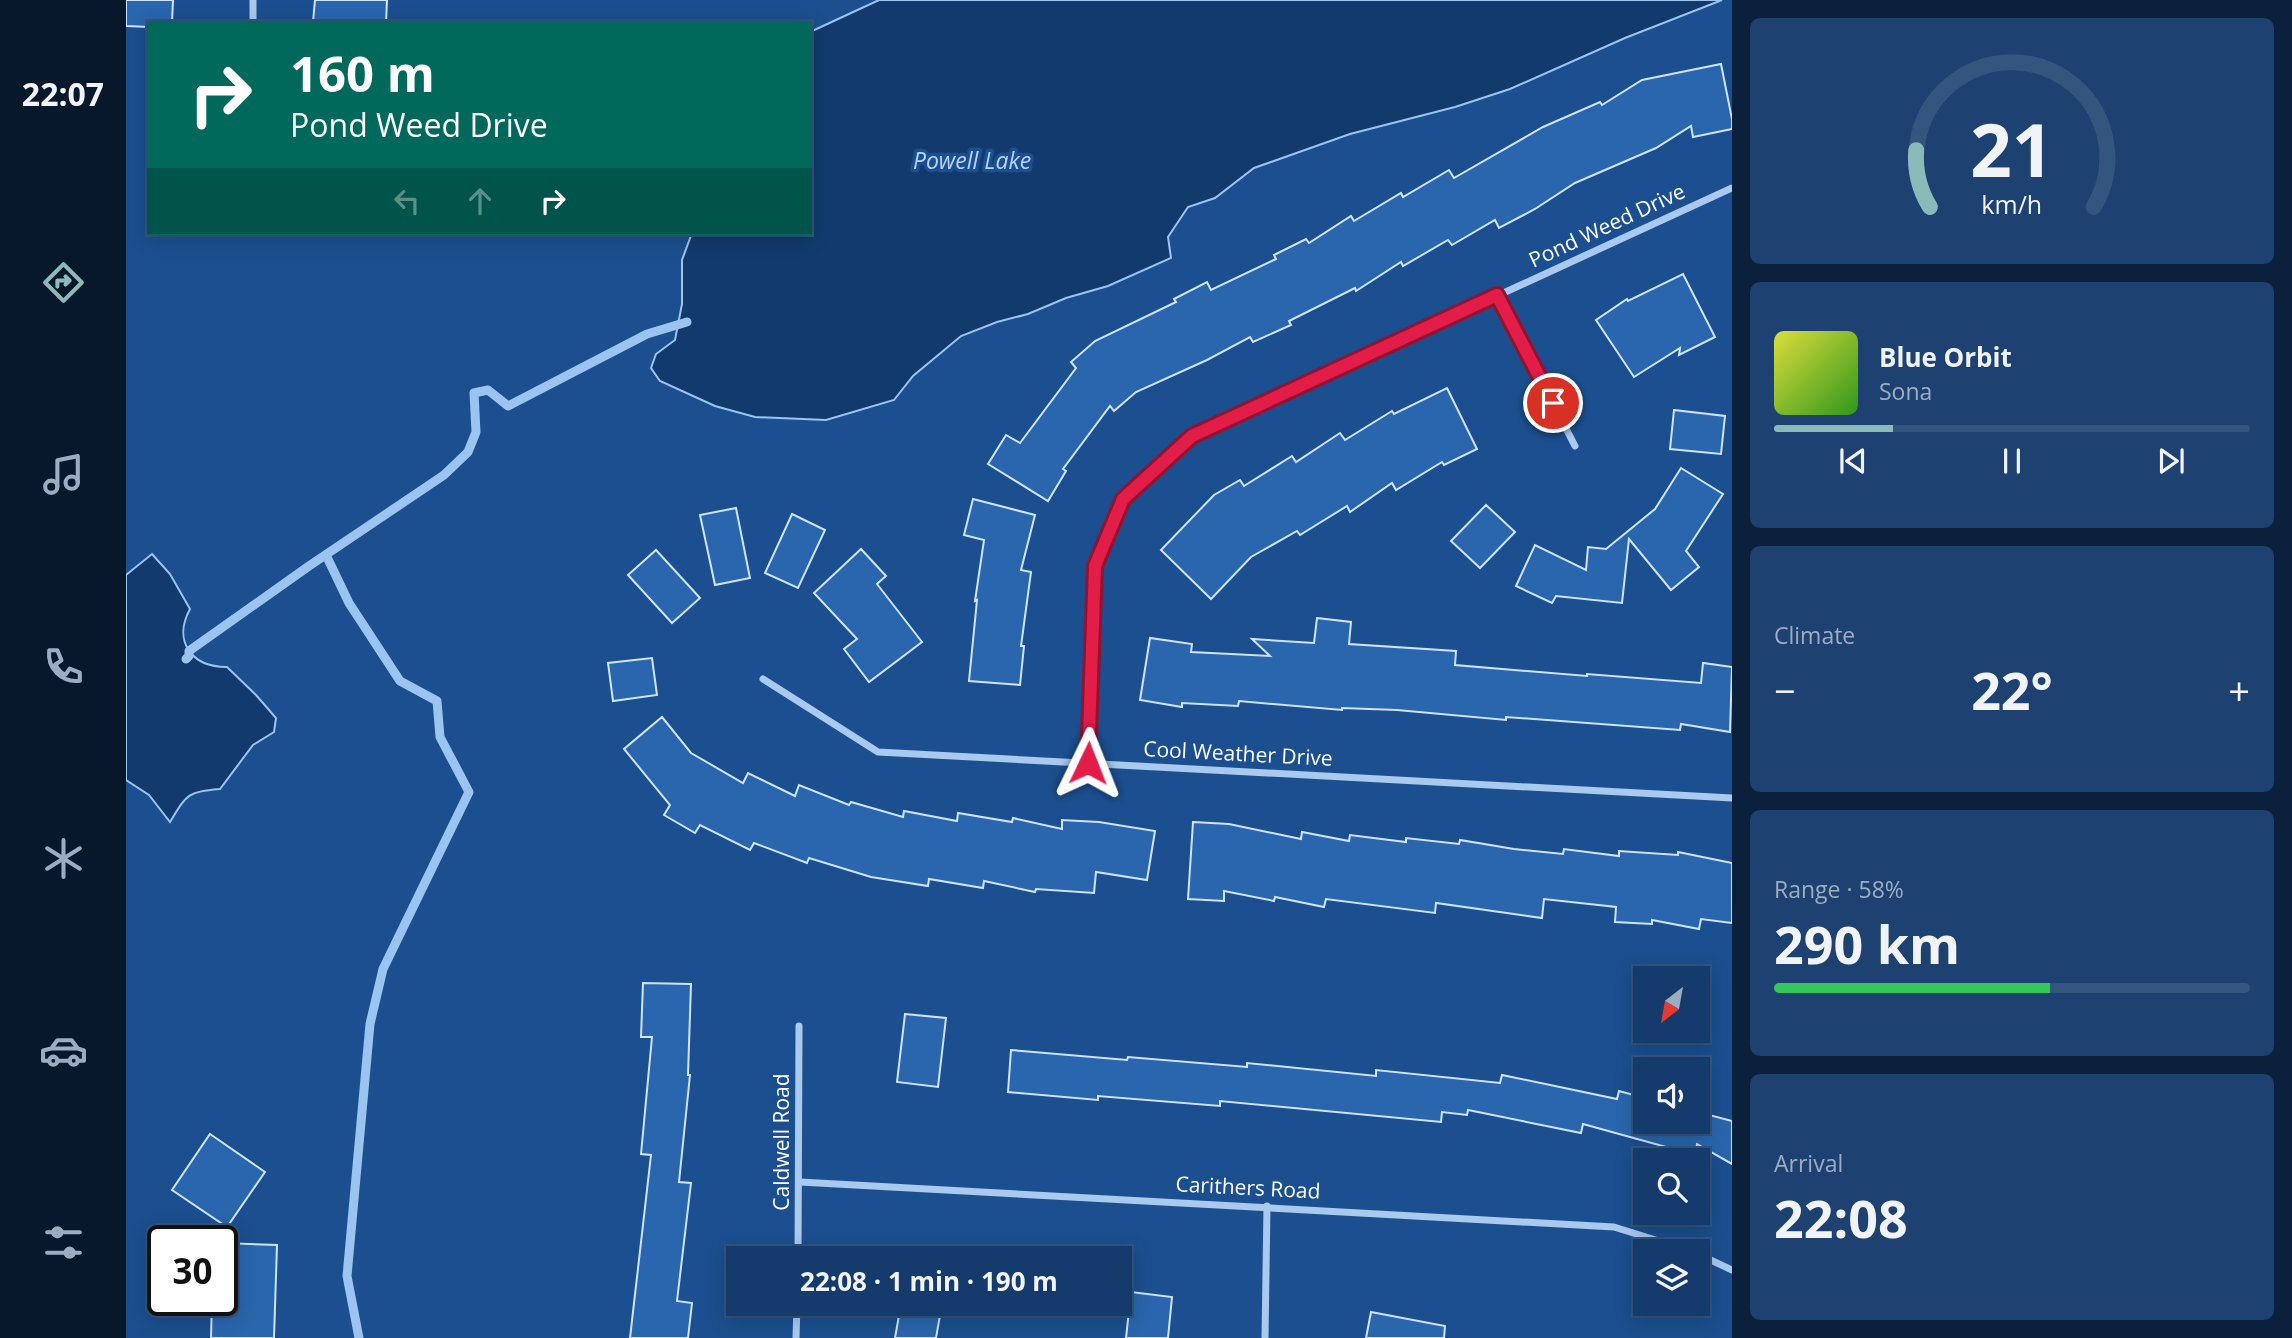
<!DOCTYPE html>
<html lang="en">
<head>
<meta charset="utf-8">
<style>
	body { margin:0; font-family:"Open Sans",sans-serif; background:#1d4271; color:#f1f3f6; height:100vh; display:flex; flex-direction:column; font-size:26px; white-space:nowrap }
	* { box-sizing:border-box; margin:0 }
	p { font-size:23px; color:#9dadc1 }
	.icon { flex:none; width:38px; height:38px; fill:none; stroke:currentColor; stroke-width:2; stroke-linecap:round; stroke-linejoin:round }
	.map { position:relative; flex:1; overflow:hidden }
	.drawer { display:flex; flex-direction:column; gap:18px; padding:18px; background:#0b203b; width:560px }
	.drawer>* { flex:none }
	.banner { position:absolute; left:21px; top:21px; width:665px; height:214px; border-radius:0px; box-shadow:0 4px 18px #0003,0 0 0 2px #33557e; background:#00695c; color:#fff; overflow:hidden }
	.needle { width:46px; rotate:211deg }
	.tools { position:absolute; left:1507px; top:966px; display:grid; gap:14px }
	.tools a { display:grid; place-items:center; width:77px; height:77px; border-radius:0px; background:#143b6b; box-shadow:0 4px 18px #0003,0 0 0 2px #33557e; font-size:35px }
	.speed { position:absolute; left:21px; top:1225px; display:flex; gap:14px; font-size:35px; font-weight:700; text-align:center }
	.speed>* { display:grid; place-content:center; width:91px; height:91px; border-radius:50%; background:#143b6b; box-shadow:0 4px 18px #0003,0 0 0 2px #33557e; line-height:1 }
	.speed .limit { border:4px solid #111; border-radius:10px; background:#fff; color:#111 }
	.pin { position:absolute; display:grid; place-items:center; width:60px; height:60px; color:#fff; margin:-30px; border:4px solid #fff; border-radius:50%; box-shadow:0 2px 7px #0007 }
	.me { position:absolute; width:77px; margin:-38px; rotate:2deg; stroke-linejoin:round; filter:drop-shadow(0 0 5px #0008) }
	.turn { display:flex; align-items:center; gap:24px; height:147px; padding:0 28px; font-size:32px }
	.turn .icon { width:91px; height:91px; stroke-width:2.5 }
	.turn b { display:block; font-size:49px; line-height:60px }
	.lanes { display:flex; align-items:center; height:66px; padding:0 28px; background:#0003; justify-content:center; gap:35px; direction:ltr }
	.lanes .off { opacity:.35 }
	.big { font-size:52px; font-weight:700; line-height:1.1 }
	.drawer .widget { flex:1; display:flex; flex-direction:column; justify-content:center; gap:10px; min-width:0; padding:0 24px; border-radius:10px; background:#1d4271 }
	.drawer .dial { align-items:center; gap:0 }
	.dial svg { height:182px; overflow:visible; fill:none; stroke:#33557e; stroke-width:7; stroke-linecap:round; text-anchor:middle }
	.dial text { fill:#f1f3f6; stroke:none }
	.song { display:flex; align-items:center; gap:21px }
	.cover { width:84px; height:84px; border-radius:10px; background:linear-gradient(135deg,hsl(60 70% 55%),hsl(110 70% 35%)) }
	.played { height:7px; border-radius:4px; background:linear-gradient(90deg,#8bbbb9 25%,#33557e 25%) }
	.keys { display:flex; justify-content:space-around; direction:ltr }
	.heat { display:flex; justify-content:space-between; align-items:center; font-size:38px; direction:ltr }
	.charge { height:10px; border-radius:5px; background:linear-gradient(90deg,#34c759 58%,#33557e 0) }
	.trip { position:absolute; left:600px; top:1246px; width:406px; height:70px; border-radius:0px; background:#143b6b; box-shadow:0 4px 18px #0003,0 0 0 2px #33557e; font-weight:700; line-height:70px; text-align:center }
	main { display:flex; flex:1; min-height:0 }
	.tab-bar { display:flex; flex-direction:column; width:126px; justify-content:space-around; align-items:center; background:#08182b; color:#9dadc1 }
	.tab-bar .icon { width:49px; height:49px }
	.tab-bar .selected { color:#8bbbb9 }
	.tab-bar b { font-size:32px; color:#f1f3f6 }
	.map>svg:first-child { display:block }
	.water { fill:#123a6d; stroke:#9cc4f0; stroke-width:2 }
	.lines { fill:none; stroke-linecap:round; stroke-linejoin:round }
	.stream { stroke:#9cc4f0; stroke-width:9 }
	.building { fill:#2a66ad; stroke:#cfe3fa; stroke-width:2 }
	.street { stroke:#a9c9ee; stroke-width:7 }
	.route-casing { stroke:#92132f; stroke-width:18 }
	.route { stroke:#e11d48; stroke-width:12 }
	.labels { text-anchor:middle; stroke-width:7; stroke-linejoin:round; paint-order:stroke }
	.street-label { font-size:21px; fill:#fff; stroke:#1b4f8f }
	.water-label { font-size:23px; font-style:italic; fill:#b5d3f5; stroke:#1b4f8f }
</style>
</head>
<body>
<main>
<nav class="tab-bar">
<b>22:07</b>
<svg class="icon selected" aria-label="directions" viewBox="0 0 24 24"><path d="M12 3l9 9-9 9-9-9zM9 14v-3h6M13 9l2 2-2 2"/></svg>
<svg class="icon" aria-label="music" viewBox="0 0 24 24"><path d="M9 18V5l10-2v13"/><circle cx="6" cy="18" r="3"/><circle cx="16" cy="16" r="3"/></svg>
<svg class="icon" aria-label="phone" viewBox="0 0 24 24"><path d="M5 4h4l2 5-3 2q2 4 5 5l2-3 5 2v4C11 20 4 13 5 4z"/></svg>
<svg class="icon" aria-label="climate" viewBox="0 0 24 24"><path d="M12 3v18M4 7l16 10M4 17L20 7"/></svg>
<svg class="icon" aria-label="car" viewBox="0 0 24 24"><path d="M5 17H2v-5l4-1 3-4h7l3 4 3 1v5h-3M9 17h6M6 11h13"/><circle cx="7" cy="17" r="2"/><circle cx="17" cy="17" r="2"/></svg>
<svg class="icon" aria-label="filters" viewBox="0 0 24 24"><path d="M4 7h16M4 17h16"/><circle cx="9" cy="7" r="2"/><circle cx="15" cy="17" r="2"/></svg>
</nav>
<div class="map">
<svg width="1606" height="1338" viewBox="0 0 1606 1338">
	<rect width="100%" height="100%" fill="#1b4f8f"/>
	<g class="water">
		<polygon points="753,0 1596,0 1499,38 1384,89 1329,107 1224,134 1128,168 1089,198 1062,207 1042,237 1045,258 982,286 940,298 902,314 871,322 835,336 787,376 768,400 700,420 629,417 589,406 534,381 525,368 530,354 549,340 556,304 556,260 566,233 684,233 684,32"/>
		<path d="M26 554 44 574 64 609C47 640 64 667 101 667L130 695 150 718 148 732 127 745 94 789C61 792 61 794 44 822L23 795 0 780V575Z"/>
	</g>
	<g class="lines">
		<g class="stream">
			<polyline points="200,555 223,603 274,681 311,701 314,737 343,792 257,969 244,1024 221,1276 233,1338"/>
			<polyline points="60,659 63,656 63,651 183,566 318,475 342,452 350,432 348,393 362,390 382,406 521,334 561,322"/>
		</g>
	</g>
	<g class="building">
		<polygon points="0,0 47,0 46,23 23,23 23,27 0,26"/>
		<polygon points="189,0 261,0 260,23 187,22"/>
		<polygon points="1595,64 1606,119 1606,129 1567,137 1565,126 1530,148 1449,183 1409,209 1373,228 1369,220 1326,245 1322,240 1277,266 1275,262 1230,291 1229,288 1163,321 1165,325 1127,342 1124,337 1081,360 1010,392 988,411 984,406 937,469 940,471 922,501 862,464 880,435 894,443 950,368 945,362 969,341 1050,302 1048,299 1081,282 1085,290 1150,259 1148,255 1180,239 1183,243 1225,216 1228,221 1275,193 1277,197 1323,170 1328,178 1417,127 1474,102 1476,105 1516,80"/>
		<polygon points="1557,274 1589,337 1553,355 1554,348 1508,377 1470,320 1501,299 1502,301"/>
		<polygon points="1321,388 1351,449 1318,465 1316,462 1270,490 1266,483 1224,512 1221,506 1174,535 1171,531 1125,557 1085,599 1035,550 1088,495 1114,480 1118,486 1166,456 1170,462 1214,433 1219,440 1266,411 1268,414"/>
		<polygon points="1548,410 1599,416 1595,454 1544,449"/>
		<polygon points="1555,468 1597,494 1560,551 1573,567 1545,590 1503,539 1496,603 1430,596 1426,603 1390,586 1409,545 1460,570 1462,547 1480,549 1529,509"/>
		<polygon points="847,499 909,515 895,570 905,572 895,646 898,646 894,685 843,681 851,600 849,601 858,540 838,535"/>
		<polygon points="1360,505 1389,532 1354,568 1325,541"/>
		<polygon points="610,508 624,578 589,585 574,515"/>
		<polygon points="666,514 699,530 672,588 639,573"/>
		<polygon points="735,549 760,576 751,584 796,642 743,682 718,649 731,639 688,593"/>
		<polygon points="530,550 574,598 546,623 502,575"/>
		<polygon points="1191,618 1225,622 1223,644 1330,651 1329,665 1461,676 1461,674 1575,683 1577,663 1606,667 1604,732 1555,724 1554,730 1380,717 1380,720 1271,710 1216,708 1216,710 1113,701 1112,706 1056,703 1056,707 1014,700 1024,638 1066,644 1065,652 1144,656 1126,639 1188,643"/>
		<polygon points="526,658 531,695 487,701 482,663"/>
		<polygon points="536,717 565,753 617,783 622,773 669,796 673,785 723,805 725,802 777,817 778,811 831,821 832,813 886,822 887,818 936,829 936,820 973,822 1029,831 1021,880 970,872 968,893 910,889 909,892 858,881 857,888 803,879 802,886 745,877 683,858 681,863 628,843 624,850 574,825 569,833 538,815 544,805 498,749"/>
		<polygon points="1067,822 1103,824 1175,839 1176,832 1223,841 1224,835 1280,842 1280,838 1333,844 1334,840 1388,849 1437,854 1438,849 1493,856 1493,851 1552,855 1552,852 1606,863 1606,923 1575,919 1573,929 1526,920 1526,924 1489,922 1490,907 1418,899 1416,918 1310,903 1309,913 1200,899 1198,907 1149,897 1148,901 1098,891 1098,901 1062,899"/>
		<polygon points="517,983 565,984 562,1075 564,1075 553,1182 565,1183 551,1301 566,1303 562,1338 504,1338 525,1155 515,1154 526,1037 515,1037"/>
		<polygon points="779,1014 820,1018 812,1087 771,1082"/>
		<polygon points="885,1050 1001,1060 1002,1057 1121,1067 1121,1063 1250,1076 1250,1070 1374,1083 1376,1075 1491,1099 1493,1091 1519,1098 1519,1122 1572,1122 1572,1112 1606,1121 1606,1164 1571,1144 1569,1155 1457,1124 1455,1133 1342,1110 1341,1115 1316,1112 1315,1122 1094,1101 1094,1106 972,1096 972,1100 882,1092"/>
		<polygon points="84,1134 139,1172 101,1227 46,1190"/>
		<polygon points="97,1243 151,1245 148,1338 85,1338 86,1300 96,1300"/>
		<polygon points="1005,1292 1046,1297 1042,1338 1000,1338"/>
		<polygon points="775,1304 816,1304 810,1338 769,1338"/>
		<polygon points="1245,1312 1319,1326 1318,1338 1240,1338"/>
	</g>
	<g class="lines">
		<g class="street">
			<polyline points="127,23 127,0"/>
			<polyline points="1371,295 1449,446"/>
			<polyline points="637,679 752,752 1606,798"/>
			<polyline points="962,763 969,567 997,499 1066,436 1606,188"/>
			<polyline points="674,1182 1488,1227 1565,1251"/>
			<polyline points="1572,1254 1606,1270"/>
			<polyline points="672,1258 673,1026"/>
			<polyline points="670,1338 671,1304"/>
			<polyline points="1139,1338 1141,1206"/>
		</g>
	</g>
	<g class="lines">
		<defs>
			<polyline id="route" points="962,763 969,566 997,499 1066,436 1371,295 1427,403"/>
		</defs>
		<use href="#route" class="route-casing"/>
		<use href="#route" class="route"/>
	</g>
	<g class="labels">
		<g class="street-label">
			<text transform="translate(1481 226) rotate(-25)" y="7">Pond Weed Drive</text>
			<text transform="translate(1112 754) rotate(3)" y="7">Cool Weather Drive</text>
			<text transform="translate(656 1142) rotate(-90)" y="7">Caldwell Road</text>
			<text transform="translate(1122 1188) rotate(3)" y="7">Carithers Road</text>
		</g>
		<g class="water-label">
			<text x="846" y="169">Powell Lake</text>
		</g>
	</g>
</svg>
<div class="tools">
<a><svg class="needle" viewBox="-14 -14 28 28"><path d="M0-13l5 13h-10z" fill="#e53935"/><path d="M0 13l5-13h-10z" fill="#9dadc1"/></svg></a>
<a><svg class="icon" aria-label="sound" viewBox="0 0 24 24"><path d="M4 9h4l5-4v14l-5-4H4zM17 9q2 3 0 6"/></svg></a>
<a><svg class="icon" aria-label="search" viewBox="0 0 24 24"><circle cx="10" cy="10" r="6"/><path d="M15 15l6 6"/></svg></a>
<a><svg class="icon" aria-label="layers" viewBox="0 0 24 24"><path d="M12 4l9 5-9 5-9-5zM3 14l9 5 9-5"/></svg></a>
</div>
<div class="speed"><div class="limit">30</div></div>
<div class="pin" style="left:1427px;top:403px;background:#d93025"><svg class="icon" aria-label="arrive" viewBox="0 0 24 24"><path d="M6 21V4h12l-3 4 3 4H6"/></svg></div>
<svg class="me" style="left:962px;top:763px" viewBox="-20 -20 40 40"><path d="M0-17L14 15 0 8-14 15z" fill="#e11d48" stroke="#fff" stroke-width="4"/></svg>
<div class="trip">22:08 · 1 min · 190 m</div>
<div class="banner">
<div class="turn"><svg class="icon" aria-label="right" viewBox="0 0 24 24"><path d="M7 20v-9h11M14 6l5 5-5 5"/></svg><div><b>160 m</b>Pond Weed Drive</div></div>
<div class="lanes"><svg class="icon off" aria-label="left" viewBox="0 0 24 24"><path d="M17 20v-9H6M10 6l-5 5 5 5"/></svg><svg class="icon off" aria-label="ahead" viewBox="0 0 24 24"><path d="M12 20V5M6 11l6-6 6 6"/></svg><svg class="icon" aria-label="right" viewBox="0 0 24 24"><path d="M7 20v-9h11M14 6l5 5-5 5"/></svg></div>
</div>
</div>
<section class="drawer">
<div class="widget dial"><svg viewBox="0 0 100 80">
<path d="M14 69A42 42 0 1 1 86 69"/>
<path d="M14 69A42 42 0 0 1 8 44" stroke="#8bbbb9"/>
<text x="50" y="56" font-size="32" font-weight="700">21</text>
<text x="50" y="72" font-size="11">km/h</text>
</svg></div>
<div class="widget">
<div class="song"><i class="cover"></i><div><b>Blue Orbit</b><p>Sona</p></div></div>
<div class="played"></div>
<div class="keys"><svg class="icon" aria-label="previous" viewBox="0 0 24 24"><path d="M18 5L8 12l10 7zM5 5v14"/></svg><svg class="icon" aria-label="pause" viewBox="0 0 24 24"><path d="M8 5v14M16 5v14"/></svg><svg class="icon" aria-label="next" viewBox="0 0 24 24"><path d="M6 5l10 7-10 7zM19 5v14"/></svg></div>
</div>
<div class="widget"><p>Climate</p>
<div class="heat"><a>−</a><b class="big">22°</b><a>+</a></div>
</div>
<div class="widget"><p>Range · 58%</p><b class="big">290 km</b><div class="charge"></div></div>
<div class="widget"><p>Arrival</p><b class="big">22:08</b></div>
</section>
</main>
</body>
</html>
